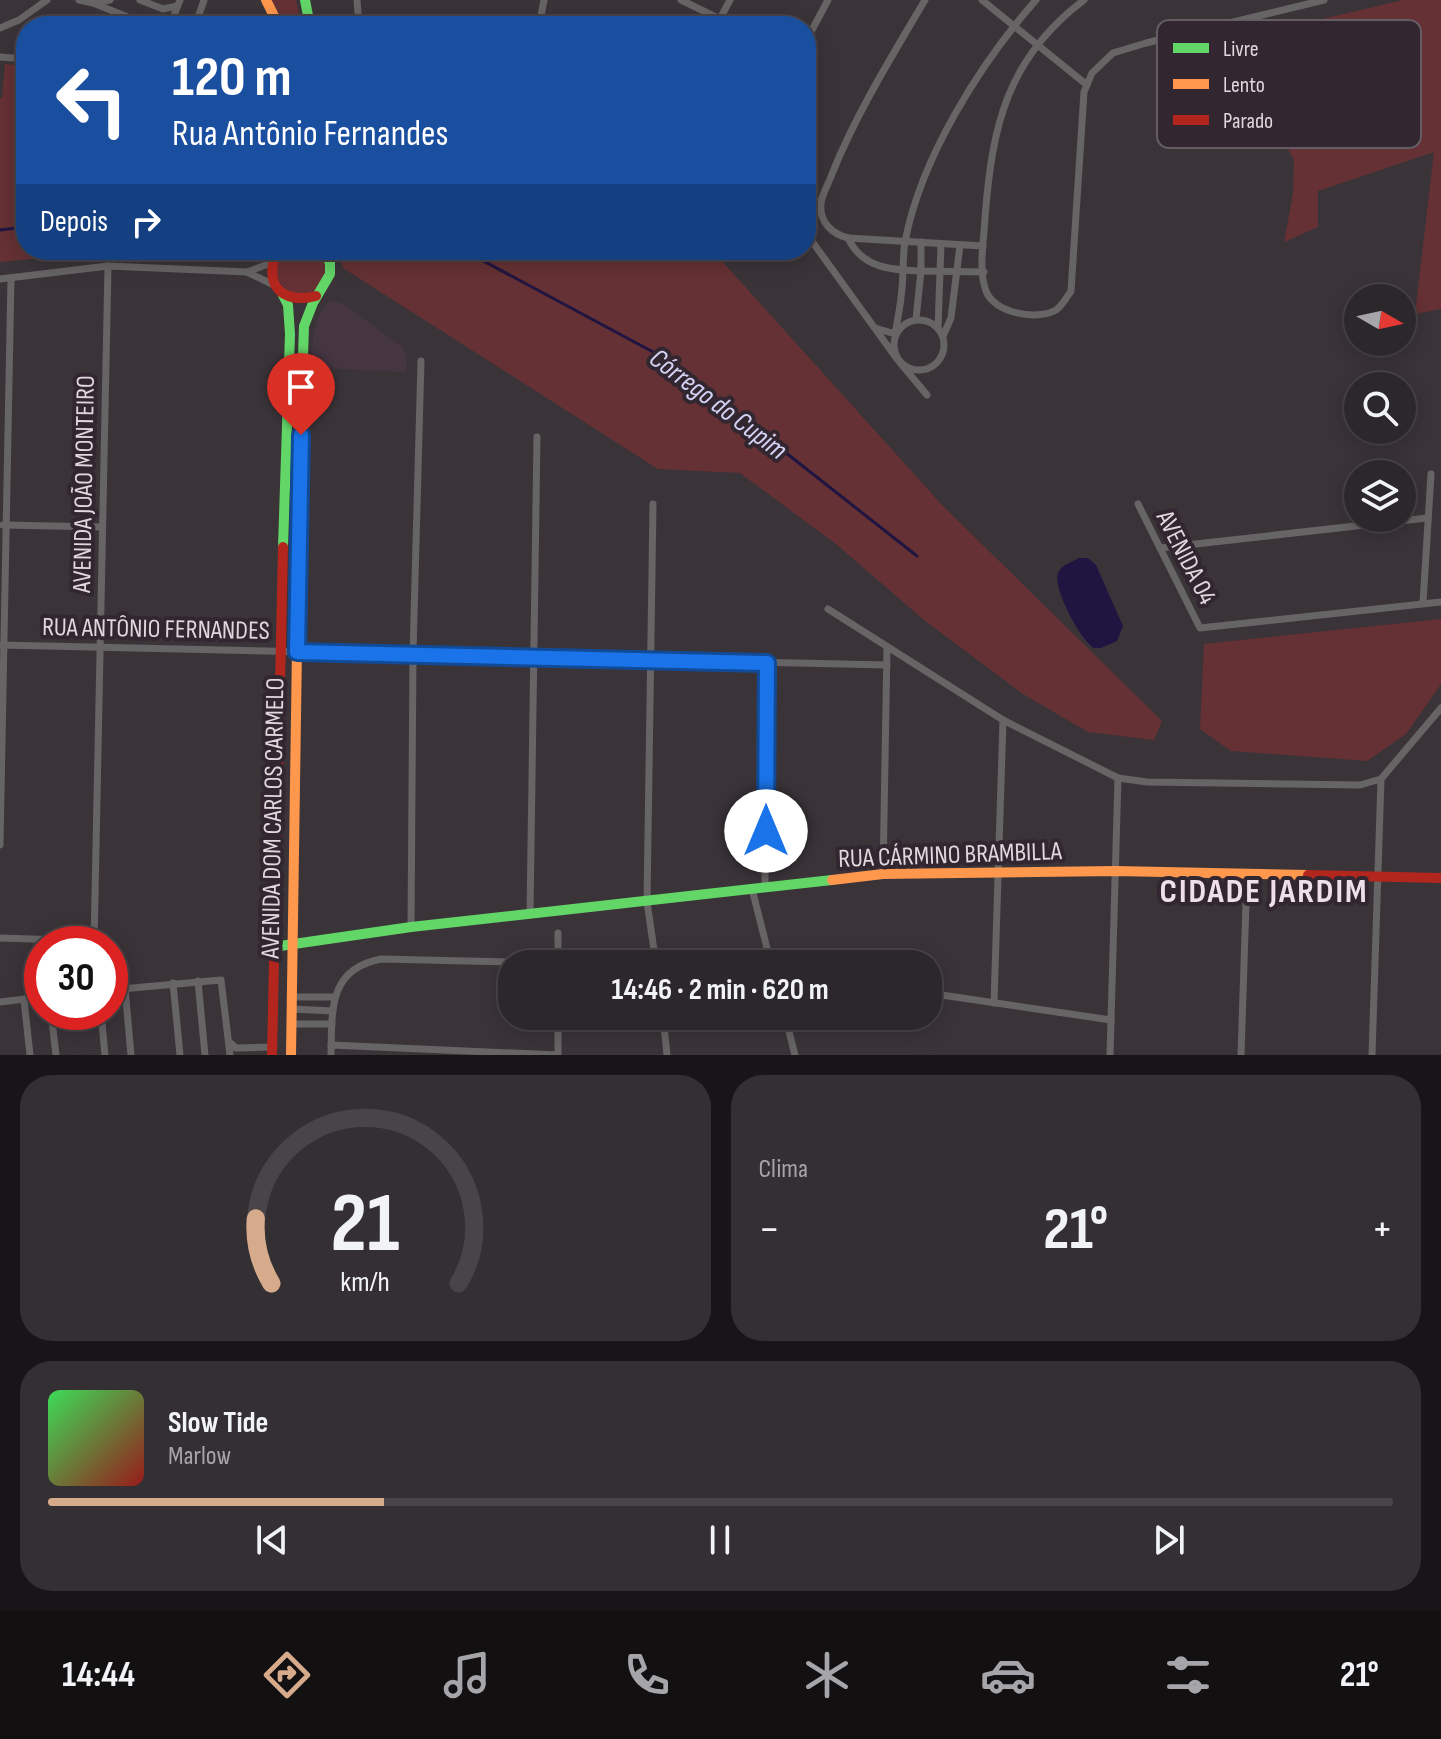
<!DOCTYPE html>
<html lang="pt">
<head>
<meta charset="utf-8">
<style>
	body { margin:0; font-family:"Sofia Sans Condensed",sans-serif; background:#342f33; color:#f1f3f6; height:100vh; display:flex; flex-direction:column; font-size:30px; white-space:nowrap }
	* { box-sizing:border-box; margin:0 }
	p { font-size:26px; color:#a6a5a9 }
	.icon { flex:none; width:44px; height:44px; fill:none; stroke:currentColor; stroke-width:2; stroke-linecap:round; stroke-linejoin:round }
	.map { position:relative; height:1055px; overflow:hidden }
	.side { display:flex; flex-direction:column; gap:20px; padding:20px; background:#181518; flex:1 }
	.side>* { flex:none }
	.hud { position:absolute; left:16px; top:16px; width:800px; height:244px; border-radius:32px; box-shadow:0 4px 20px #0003,0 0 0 2px #484447; background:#1a4fa0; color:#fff; overflow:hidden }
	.needle { width:52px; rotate:99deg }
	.controls { position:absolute; left:1344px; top:284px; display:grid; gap:16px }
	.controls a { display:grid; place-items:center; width:72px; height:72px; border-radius:50%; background:#2c272b; box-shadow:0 4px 20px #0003,0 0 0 2px #484447; font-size:40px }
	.speed { position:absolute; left:24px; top:926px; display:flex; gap:16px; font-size:40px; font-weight:700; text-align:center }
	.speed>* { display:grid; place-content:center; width:104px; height:104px; border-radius:50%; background:#2c272b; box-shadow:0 4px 20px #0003,0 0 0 2px #484447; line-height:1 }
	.speed .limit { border:12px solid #d22; background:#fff; color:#111 }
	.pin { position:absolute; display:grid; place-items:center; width:68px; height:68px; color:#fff; margin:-82px -34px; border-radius:50% 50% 50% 0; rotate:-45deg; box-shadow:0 0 8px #0007 }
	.pin .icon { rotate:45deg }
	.me { position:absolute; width:88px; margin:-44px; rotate:0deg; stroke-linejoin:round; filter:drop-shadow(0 0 6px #0008) }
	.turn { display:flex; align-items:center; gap:28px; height:168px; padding:0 24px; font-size:36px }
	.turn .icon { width:104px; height:104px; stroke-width:2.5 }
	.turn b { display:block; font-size:56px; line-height:68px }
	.then { display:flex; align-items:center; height:76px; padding:0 24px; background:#0003; gap:16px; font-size:30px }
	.big { font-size:60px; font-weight:700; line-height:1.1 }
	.side .widget { flex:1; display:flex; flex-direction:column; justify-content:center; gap:12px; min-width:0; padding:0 28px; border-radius:32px; background:#342f33 }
	.side .dial { align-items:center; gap:0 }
	.dial svg { height:208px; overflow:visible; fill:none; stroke:#484447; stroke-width:7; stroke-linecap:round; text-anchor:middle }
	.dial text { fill:#f1f3f6; stroke:none }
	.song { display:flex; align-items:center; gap:24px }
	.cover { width:96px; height:96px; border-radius:12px; background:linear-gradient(135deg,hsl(130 70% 55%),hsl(0 70% 35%)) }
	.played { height:8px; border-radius:4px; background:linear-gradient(90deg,#d6ab8b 25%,#484447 25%) }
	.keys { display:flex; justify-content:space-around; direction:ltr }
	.heat { display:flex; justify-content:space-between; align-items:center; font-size:44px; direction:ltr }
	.side .tiles { flex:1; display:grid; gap:20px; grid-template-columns:1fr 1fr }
	.widget:last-child { grid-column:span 2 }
	.trip { position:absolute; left:498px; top:950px; width:444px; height:80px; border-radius:32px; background:#2c272b; box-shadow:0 4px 20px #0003,0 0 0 2px #484447; font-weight:700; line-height:80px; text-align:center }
	.dock { display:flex; height:128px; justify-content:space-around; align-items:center; background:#121011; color:#a6a5a9 }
	.dock .icon { width:56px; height:56px }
	.dock .current { color:#d6ab8b }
	.dock b { font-size:36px; color:#f1f3f6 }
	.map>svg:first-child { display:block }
	.built { fill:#453642 }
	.green { fill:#653134 }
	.water { fill:#201541 }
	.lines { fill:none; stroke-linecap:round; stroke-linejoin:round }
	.stream { stroke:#201541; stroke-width:3 }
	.street { stroke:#676465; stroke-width:7 }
	.fast { stroke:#63d668; stroke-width:10 }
	.slow { stroke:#ff974d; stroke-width:10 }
	.jam { stroke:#b3261e; stroke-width:10 }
	.route-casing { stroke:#114b97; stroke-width:20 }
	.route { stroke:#1a73e8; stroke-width:14 }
	.labels { text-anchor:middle; stroke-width:8; stroke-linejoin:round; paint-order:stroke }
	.street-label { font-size:26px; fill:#dfd8dd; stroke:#322730 }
	.water-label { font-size:28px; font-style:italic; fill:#d4d2f4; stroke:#322730 }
	.district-label { font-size:34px; font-weight:bold; letter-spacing:2px; fill:#eedfeb; stroke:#322730 }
	.key { fill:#322730; stroke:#665c64; stroke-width:2 }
	.key-label { font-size:22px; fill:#dfd8dd }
</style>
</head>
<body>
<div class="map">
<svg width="1441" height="1055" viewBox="0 0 1441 1055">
	<rect width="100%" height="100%" fill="#3a3439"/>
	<polygon class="built" points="333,301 344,304 402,347 407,356 406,372 311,368 313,336 318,318 325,305"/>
	<g class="green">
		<polygon points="270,0 296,0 302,26 283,26"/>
		<polygon points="1403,0 1441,0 1441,309 1415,314 1434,152 1318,191 1318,227 1284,242 1293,194 1294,160 1281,137 1255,138 1263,33"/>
		<polygon points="5,64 26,66 26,250 253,250 201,260 102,252 0,262 0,98 2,98"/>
		<path d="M283 250H320L328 271C325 276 322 283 317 288 298 310 260 276 283 250Z"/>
		<polygon points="337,250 712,250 942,505 1162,721 1154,740 1088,732 1023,694 924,620 836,544 740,473 658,469 343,268"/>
		<polygon points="1441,619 1441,684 1406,734 1367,761 1231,751 1200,729 1204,644"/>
	</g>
	<path class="water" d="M1079 558H1088L1096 565 1123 626 1117 641 1101 648H1094C1081 641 1052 587 1058 573 1061 565 1072 562 1079 558Z"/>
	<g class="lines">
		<g class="stream">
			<polyline points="0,230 26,227"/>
			<polyline points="463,250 668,360 917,556"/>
		</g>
		<g class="street">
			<polyline points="79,0 93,3 110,0"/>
			<polyline points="140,0 163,9 177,6"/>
			<polyline points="357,0 359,26"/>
			<polyline points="681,0 720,19"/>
			<path d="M925 0C892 56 856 114 832 174 829 183 822 194 821 203 819 222 832 234 848 238L983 246"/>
			<polyline points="982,0 1087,85"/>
			<path d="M1084 0C1007 58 992 126 985 218 984 240 978 270 986 291 994 313 1037 321 1056 310 1062 306 1067 297 1071 291L1084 92 1092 73 1113 53 1146 43 1324 0"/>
			<polyline points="93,3 150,26"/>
			<polyline points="170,26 180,0"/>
			<polyline points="195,26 204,0"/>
			<polyline points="539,26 544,0"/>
			<polyline points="716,26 730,0"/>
			<polyline points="0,28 19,20 47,0"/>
			<polyline points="806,41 828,0"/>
			<polyline points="0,57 26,59"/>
			<polyline points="806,233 897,359 927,395"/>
			<path d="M848 238C862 268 890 270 921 271L916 319"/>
			<polyline points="921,242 921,271 984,272"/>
			<polyline points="247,272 271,263"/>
			<polyline points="0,279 108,266 247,272 274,285"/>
			<circle cx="919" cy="345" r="25"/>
			<path d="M875 328 895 334C897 322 900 309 901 297 904 279 902 260 905 242 921 157 980 64 1036 0"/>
			<polyline points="938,328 941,244"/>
			<polyline points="943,336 951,318 960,245"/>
			<polyline points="653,504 647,902 656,964"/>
			<polyline points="1138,504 1200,628 1441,602"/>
			<polyline points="3,525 101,527"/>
			<polyline points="1160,548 1427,518"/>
			<polyline points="1423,603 1431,474"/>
			<polyline points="828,609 1003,720 1118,778 1147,782 1360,785 1381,779 1441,708"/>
			<polyline points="0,645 887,665"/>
			<polyline points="0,845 11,278"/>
			<polyline points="883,874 887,648"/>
			<polyline points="765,887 767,663"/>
			<polyline points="752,889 771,964"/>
			<polyline points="530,914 537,437"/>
			<polyline points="411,927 413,653 421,361"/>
			<polyline points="558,933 558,964"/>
			<polyline points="0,938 94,941"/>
			<polyline points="94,944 108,266"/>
			<polyline points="198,981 205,1055"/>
			<polyline points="173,983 180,1055"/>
			<polyline points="125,988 131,1055"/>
			<polyline points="110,990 221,980 230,1055"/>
			<polyline points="928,993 1111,1020"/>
			<polyline points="292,997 334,997"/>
			<polyline points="24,1000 30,1055"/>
			<polyline points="0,1002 42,997"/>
			<polyline points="994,1003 1003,720"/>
			<polyline points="292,1009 333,1011"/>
			<polyline points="51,1012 56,1055"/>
			<polyline points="101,1012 105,1055"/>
			<polyline points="663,1016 667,1055"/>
			<polyline points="785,1016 795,1055"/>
			<polyline points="291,1024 332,1024"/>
			<polyline points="229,1042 236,1048 272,1047"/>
			<polyline points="331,1045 558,1055 558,1016"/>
			<path d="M331 1055C332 1011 328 969 381 959L558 963"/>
			<polyline points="1110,1055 1118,778"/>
			<polyline points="1241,1055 1247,873"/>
			<polyline points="1372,1055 1381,779"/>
		</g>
		<g class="fast">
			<polyline points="305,0 310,26"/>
			<polyline points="300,445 304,326 313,303 330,274 330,263 323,250"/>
			<polyline points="283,547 290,334 288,305 283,295"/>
			<polyline points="273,947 411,927 832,880"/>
		</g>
		<g class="slow">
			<polyline points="266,0 279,26"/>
			<polyline points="832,880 883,874 1116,871 1308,875"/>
			<polyline points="291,1055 300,445"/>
		</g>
		<g class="jam">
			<path d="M278 250C262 283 281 305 316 296"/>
			<polyline points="1308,875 1441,878"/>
			<polyline points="272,1055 283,547"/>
		</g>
	</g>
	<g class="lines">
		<defs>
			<polyline id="route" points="301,435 297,652 767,663 766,831"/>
		</defs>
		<use href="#route" class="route-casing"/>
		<use href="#route" class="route"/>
	</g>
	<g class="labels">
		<g class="street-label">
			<text transform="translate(83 484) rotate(-89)" y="9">AVENIDA JOÃO MONTEIRO</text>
			<text transform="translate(1187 557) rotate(63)" y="9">AVENIDA 04</text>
			<text transform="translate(156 628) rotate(1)" y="9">RUA ANTÔNIO FERNANDES</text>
			<text transform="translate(272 818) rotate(-89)" y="9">AVENIDA DOM CARLOS CARMELO</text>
			<text transform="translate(950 854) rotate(-2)" y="9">RUA CÁRMINO BRAMBILLA</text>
		</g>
		<g class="water-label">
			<text transform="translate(719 403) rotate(37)" y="10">Córrego do Cupim</text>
		</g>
		<g class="district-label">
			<text x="1264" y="902">CIDADE JARDIM</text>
		</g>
	</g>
	<rect x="1157" y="20" width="264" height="128" rx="12" class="key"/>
	<rect x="1173" y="43" width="36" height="10" fill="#63d668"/>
	<rect x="1173" y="79" width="36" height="10" fill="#ff974d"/>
	<rect x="1173" y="115" width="36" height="10" fill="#b3261e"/>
	<g class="key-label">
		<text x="1223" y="56">Livre</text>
		<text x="1223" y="92">Lento</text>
		<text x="1223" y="128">Parado</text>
	</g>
</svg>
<div class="controls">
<a><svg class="needle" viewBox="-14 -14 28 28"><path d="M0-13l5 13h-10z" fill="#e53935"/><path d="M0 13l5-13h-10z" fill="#a6a5a9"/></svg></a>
<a><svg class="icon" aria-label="search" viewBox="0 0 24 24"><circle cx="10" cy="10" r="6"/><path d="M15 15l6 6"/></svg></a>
<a><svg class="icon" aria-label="layers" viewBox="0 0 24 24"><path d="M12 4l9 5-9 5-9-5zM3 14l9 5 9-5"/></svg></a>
</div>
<div class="speed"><div class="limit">30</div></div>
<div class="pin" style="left:301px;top:435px;background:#d93025"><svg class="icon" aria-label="arrive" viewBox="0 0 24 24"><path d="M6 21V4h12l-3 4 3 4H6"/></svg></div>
<svg class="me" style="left:766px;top:831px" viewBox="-20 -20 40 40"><circle r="19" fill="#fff"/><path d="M0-13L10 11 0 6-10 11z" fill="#1a73e8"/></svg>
<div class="trip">14:46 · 2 min · 620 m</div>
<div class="hud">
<div class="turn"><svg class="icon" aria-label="left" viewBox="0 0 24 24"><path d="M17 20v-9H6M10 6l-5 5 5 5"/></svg><div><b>120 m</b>Rua Antônio Fernandes</div></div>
<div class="then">Depois<svg class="icon" aria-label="right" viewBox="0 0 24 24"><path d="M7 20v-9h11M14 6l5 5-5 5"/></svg></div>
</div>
</div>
<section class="side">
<div class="tiles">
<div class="widget dial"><svg viewBox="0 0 100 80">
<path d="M14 69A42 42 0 1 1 86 69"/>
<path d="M14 69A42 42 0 0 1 8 44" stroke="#d6ab8b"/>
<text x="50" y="56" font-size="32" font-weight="700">21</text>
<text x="50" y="72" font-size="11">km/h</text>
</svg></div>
<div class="widget"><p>Clima</p>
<div class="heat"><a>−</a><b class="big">21°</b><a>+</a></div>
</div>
<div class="widget">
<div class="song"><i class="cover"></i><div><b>Slow Tide</b><p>Marlow</p></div></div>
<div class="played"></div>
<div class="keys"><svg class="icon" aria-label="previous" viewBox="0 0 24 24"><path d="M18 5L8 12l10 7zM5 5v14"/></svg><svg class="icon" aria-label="pause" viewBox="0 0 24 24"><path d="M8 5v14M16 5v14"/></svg><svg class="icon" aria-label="next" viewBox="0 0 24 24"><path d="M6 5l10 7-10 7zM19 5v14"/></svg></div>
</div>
</div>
</section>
<nav class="dock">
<b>14:44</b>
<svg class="icon current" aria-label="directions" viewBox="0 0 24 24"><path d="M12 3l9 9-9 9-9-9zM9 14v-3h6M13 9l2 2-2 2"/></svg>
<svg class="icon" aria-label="music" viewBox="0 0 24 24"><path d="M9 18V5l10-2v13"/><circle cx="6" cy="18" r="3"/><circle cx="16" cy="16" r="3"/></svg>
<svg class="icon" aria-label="phone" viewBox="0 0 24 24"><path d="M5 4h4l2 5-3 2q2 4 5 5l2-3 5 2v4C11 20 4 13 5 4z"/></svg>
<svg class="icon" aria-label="climate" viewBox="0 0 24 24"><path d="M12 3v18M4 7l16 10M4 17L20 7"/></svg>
<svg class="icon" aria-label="car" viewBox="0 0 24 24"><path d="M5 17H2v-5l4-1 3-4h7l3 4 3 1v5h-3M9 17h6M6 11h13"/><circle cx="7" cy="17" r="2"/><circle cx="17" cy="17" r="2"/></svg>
<svg class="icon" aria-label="filters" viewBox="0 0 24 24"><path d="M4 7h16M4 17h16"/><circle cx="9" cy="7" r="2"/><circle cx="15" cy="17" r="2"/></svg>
<b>21°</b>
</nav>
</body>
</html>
